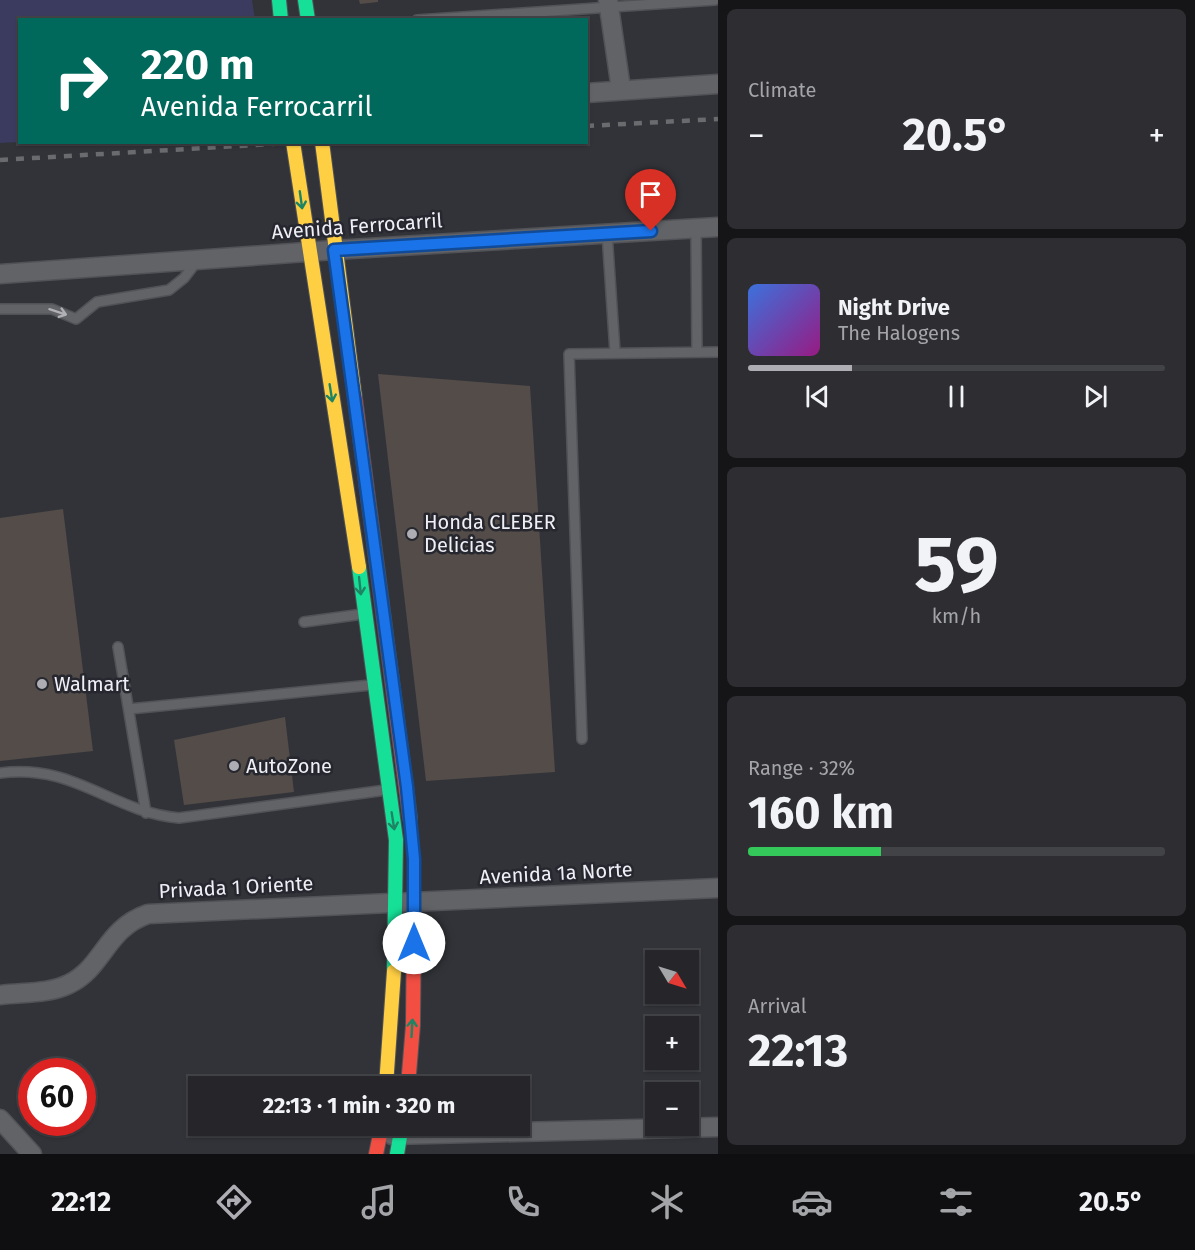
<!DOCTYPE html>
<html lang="en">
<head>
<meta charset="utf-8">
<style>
	body { margin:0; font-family:"Fira Sans",sans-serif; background:#2e2e32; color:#f1f3f6; height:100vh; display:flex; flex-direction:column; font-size:22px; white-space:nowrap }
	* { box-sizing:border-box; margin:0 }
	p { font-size:20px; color:#a4a5a8 }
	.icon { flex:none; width:33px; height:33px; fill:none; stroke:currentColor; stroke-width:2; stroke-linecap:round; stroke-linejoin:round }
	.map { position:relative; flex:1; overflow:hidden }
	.panel { display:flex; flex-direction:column; gap:9px; padding:9px; background:#151517; width:477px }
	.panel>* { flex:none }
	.hud { position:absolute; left:18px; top:18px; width:570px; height:126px; border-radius:0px; box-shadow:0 2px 4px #0004,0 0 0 2px #424347; background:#00695c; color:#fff; overflow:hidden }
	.needle { width:39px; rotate:128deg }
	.fabs { position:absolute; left:645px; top:950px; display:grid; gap:12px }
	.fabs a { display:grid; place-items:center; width:54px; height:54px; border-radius:0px; background:#26262a; box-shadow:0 2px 4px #0004,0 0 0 2px #424347; font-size:30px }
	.speed { position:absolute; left:18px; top:1058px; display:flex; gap:12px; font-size:30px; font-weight:700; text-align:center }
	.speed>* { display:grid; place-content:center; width:78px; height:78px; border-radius:50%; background:#26262a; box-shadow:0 2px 4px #0004,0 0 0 2px #424347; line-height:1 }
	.speed .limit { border:9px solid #d22; background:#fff; color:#111 }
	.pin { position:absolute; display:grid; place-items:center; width:51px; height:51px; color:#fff; margin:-62px -26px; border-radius:50% 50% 50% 0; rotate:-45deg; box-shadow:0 0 6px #0007 }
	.pin .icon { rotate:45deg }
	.me { position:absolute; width:66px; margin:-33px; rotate:0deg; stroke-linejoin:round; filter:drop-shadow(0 0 4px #0008) }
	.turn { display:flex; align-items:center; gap:21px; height:126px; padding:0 24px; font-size:27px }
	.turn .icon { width:78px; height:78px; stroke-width:2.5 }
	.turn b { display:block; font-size:42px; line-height:51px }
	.big { font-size:45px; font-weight:700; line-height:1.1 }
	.panel .card { flex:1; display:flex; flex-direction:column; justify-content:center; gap:9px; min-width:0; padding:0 21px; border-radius:9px; background:#2e2e32 }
	.panel .dial { align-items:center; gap:0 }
	.dial b { font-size:78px; line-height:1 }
	.song { display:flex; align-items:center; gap:18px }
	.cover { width:72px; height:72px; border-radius:9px; background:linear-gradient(135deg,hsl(220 70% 55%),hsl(310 70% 35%)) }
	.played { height:6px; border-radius:3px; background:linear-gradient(90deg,#adadb3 25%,#424347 25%) }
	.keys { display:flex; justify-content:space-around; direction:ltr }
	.heat { display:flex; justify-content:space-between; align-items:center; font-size:33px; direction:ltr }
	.charge { height:9px; border-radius:4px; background:linear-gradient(90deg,#34c759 32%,#424347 0) }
	.trip { position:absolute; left:188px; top:1076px; width:342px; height:60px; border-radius:0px; background:#26262a; box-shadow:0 2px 4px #0004,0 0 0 2px #424347; font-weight:700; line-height:60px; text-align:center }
	.dock { display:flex; height:96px; justify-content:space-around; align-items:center; background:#0f0f11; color:#a4a5a8 }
	.dock .icon { width:42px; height:42px }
	.dock .selected { color:#adadb3 }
	.dock b { font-size:27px; color:#f1f3f6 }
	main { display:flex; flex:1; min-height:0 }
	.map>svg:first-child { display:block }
	.green { fill:#3a3b5f }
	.building { fill:#534c48 }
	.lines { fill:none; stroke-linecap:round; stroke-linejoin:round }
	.lane-casing { stroke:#515257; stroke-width:12 }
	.street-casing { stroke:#515257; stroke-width:21 }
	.fast-casing { stroke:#515257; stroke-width:16 }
	.slow-casing { stroke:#515257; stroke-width:16 }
	.jam-casing { stroke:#515257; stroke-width:16 }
	.lane { stroke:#626366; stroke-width:9 }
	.street { stroke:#626366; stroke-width:18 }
	.fast { stroke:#16e098; stroke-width:14 }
	.slow { stroke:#ffcf43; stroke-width:14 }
	.jam { stroke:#f24e42; stroke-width:14 }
	.rail { stroke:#6a6b6f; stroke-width:4.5; stroke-dasharray:8 8; stroke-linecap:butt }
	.oneway { stroke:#1e8464 }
	.oneway2 { stroke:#b0b0b5 }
	.route-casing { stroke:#114b97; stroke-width:15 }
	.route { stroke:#1a73e8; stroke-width:10 }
	.poi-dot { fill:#adadb3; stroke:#26272f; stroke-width:2 }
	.labels { text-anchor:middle; stroke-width:5; stroke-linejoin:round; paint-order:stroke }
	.street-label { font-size:20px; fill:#efeff5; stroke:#26272f }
	.poi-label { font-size:20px; fill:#efeff5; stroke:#26272f; text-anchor:start }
</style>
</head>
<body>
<main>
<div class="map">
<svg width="718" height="1154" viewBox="0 0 718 1154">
	<rect width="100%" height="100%" fill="#323338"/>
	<polygon class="green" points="0,0 252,0 255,19 20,20 19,142 0,143"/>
	<g class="building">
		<polygon points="359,0 378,0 378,2 360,4"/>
		<polygon points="378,374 530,386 555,772 426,781"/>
		<polygon points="63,509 93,751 0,761 0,518"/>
		<polygon points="285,717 294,792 184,805 174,740"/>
	</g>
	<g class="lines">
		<defs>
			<g id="lane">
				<polyline points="417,20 715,0"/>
				<polyline points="696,228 697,352"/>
				<polyline points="607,233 615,352"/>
				<polyline points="0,309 52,309 76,319 97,302 169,290 184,278 197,261"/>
				<polyline points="304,622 363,614"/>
				<polyline points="118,647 146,813"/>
				<polyline points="129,709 371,685"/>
				<polyline points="582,739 569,354 718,352"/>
				<path d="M0 773C75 763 111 812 179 818L386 790"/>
			</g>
			<g id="street">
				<polyline points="608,0 621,89"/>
				<polyline points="586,93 718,84"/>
				<polyline points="0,274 334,250 718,227"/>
				<path d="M0 995C22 992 49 994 69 984 103 968 106 928 148 914L718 888"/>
				<polyline points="0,1119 32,1154"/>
				<polyline points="392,1135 718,1127"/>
			</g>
			<g id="fast">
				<polyline points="279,0 281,20"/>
				<polyline points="305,0 308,20"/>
				<polyline points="359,567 396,840 394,971"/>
				<polyline points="397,1154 402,1125"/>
			</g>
			<g id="slow">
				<polyline points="293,142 359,567"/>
				<polyline points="322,142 355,398"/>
				<polyline points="386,1086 394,971"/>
			</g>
			<g id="jam">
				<polyline points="355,398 410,818"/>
				<polyline points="408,1086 413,1025 414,916"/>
				<polyline points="376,1154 382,1125"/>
			</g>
		</defs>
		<use href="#lane" class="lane-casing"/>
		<use href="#street" class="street-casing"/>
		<use href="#fast" class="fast-casing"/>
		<use href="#slow" class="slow-casing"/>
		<use href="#jam" class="jam-casing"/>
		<use href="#lane" class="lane"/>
		<use href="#street" class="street"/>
		<use href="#fast" class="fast"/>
		<use href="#slow" class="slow"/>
		<use href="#jam" class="jam"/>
		<g class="rail">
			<polyline points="586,126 718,119"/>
			<polyline points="0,160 306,142"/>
		</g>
	</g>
	<defs><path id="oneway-shaft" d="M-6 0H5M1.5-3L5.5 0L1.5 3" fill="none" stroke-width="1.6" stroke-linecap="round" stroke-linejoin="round" transform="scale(1.5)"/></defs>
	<g class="oneway">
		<use href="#oneway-shaft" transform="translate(301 200) rotate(82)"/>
		<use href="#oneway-shaft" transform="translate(331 393) rotate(81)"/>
		<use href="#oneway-shaft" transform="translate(360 586) rotate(84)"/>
		<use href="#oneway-shaft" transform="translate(393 821) rotate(81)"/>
		<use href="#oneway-shaft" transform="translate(412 1028) rotate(-87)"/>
	</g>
	<use class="oneway2" href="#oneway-shaft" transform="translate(58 312) rotate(18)"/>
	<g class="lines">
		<defs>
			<polyline id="route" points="414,943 414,859 407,787 334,250 651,231"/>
		</defs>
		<use href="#route" class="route-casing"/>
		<use href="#route" class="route"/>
	</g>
	<g class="poi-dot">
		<circle cx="412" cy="534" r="6"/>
		<circle cx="42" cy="684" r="6"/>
		<circle cx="234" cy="766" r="6"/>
	</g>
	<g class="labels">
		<g class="street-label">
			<text transform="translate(357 226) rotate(-4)" y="7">Avenida Ferrocarril</text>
			<text transform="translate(556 873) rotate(-3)" y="7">Avenida 1a Norte</text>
			<text transform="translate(236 887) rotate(-3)" y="7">Privada 1 Oriente</text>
		</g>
		<g class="poi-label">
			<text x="424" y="529">Honda CLEBER<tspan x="424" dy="23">Delicias</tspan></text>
			<text x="54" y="691">Walmart</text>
			<text x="246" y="773">AutoZone</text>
		</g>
	</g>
</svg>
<div class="fabs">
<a><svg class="needle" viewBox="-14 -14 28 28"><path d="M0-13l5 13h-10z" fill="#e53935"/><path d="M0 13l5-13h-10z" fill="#a4a5a8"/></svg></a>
<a>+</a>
<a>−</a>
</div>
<div class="speed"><div class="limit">60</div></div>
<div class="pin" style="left:651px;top:231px;background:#d93025"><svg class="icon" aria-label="arrive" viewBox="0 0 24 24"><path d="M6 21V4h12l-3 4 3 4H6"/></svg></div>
<svg class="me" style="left:414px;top:943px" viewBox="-20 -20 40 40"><circle r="19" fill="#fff"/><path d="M0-13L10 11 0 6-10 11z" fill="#1a73e8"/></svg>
<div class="trip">22:13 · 1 min · 320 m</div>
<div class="hud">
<div class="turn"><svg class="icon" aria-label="right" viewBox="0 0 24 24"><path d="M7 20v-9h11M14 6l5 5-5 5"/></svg><div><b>220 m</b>Avenida Ferrocarril</div></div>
</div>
</div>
<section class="panel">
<div class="card"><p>Climate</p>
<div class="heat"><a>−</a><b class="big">20.5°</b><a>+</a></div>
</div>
<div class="card">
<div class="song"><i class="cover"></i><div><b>Night Drive</b><p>The Halogens</p></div></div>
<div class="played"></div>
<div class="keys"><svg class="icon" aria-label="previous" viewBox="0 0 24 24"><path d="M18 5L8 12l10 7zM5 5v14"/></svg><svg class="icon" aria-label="pause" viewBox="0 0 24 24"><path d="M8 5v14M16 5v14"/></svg><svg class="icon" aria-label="next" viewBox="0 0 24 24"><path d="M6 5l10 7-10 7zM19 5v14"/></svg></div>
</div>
<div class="card dial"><b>59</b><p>km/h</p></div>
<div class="card"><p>Range · 32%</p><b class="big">160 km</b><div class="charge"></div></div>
<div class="card"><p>Arrival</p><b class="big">22:13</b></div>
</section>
</main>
<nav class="dock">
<b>22:12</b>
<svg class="icon selected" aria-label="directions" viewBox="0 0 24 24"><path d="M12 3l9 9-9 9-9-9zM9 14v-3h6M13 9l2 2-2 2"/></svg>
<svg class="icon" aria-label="music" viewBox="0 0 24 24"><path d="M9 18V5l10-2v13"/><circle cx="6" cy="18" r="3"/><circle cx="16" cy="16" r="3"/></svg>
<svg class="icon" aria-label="phone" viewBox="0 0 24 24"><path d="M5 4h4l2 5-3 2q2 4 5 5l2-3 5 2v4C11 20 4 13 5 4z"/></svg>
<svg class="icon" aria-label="climate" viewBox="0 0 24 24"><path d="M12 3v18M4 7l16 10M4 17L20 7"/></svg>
<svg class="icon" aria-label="car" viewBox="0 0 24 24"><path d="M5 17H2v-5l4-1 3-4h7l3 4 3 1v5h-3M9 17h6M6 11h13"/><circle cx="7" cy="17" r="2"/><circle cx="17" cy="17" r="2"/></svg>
<svg class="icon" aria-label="filters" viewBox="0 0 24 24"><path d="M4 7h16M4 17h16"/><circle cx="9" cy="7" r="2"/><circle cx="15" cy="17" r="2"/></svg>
<b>20.5°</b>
</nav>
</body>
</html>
